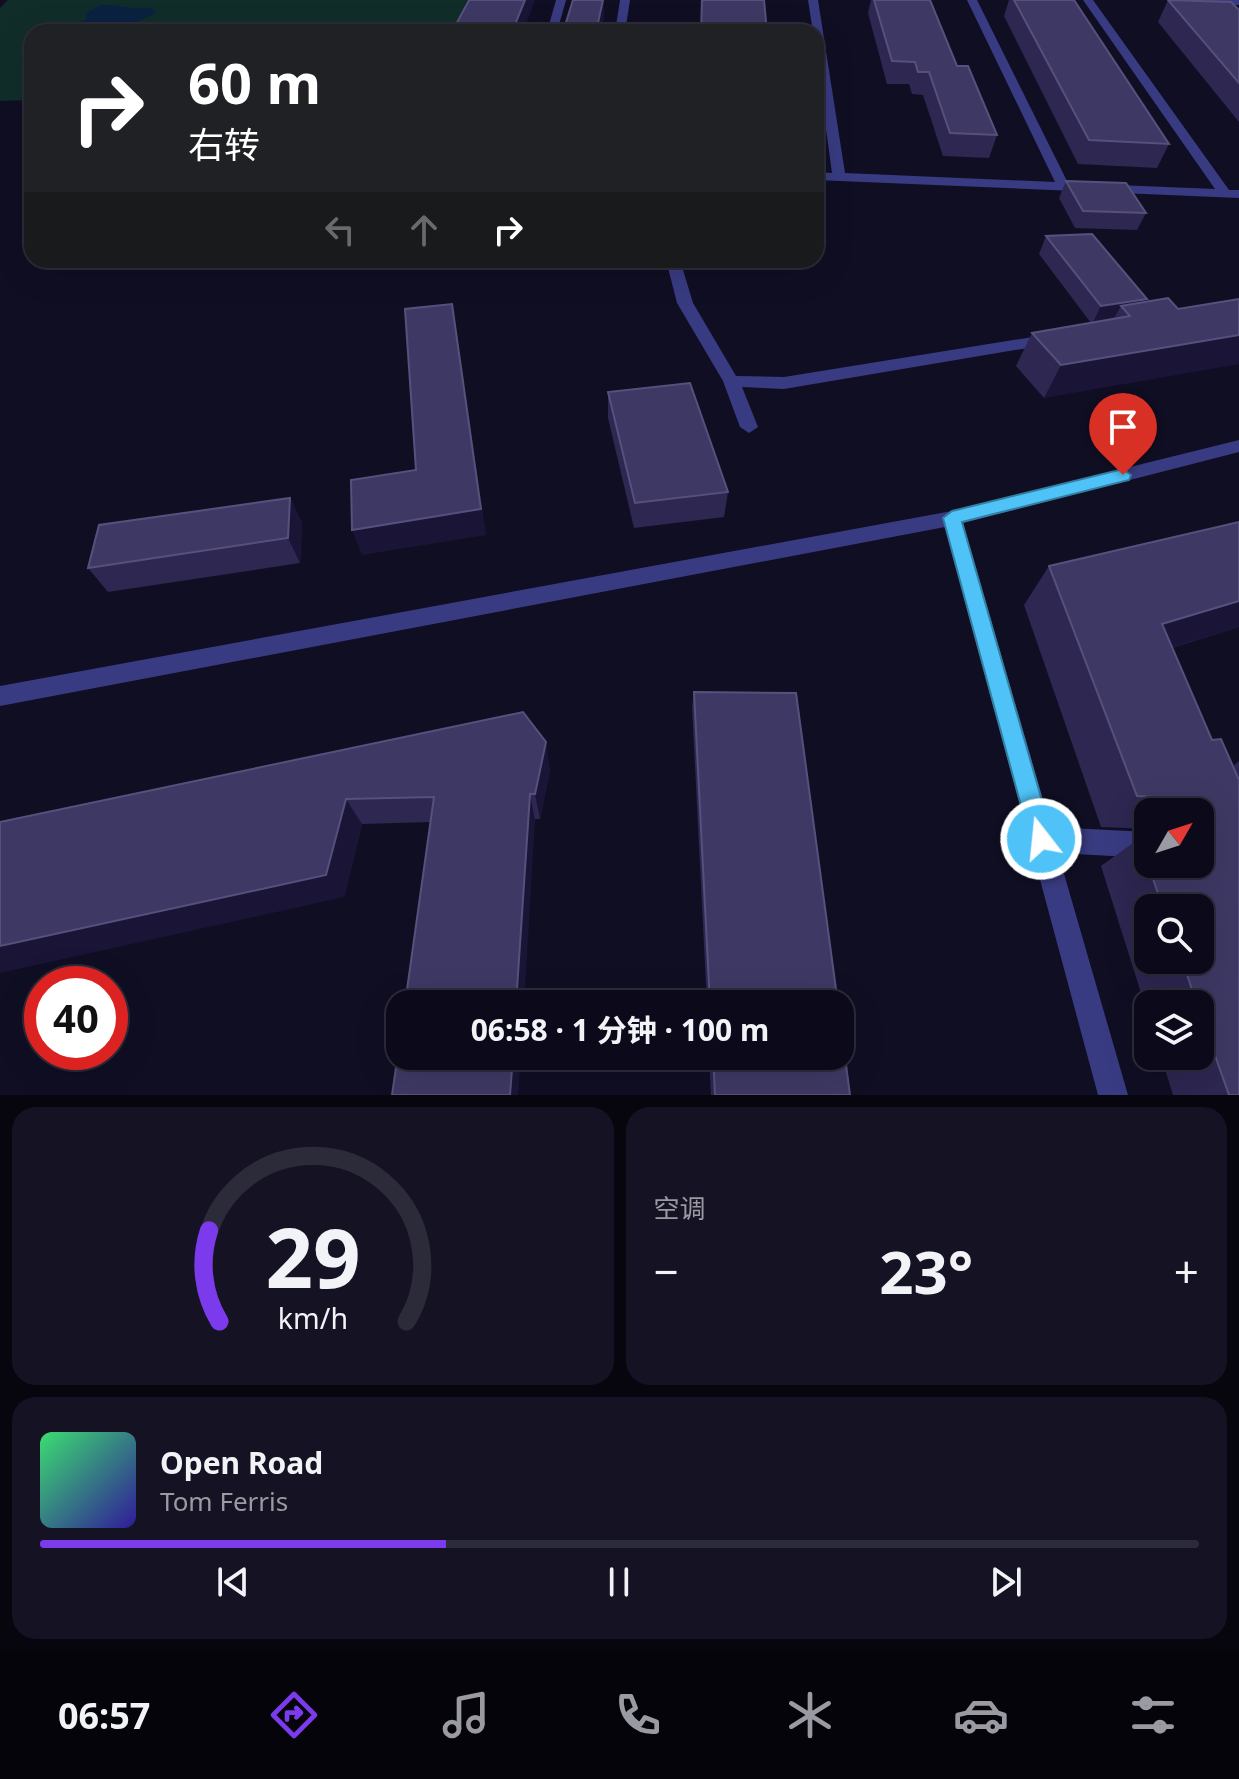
<!DOCTYPE html>
<html lang="zh">
<head>
<meta charset="utf-8">
<style>
	body { margin:0; font-family:"Noto Sans","Noto Sans SC",sans-serif; background:#151323; color:#f1f3f6; height:100vh; display:flex; flex-direction:column; font-size:30px; white-space:nowrap }
	* { box-sizing:border-box; margin:0 }
	p { font-size:26px; color:#9a9aa2 }
	.icon { flex:none; width:44px; height:44px; fill:none; stroke:currentColor; stroke-width:2; stroke-linecap:round; stroke-linejoin:round }
	.map { position:relative; height:1095px; overflow:hidden }
	.panel { display:flex; flex-direction:column; gap:12px; padding:12px; background:#07060e; flex:1 }
	.panel>* { flex:none }
	.guide { position:absolute; left:24px; top:24px; width:800px; height:244px; border-radius:24px; box-shadow:0 8px 32px #0002,0 0 0 2px #2c2b39; background:#202124; color:#fff; overflow:hidden }
	.needle { width:52px; rotate:51deg }
	.fabs { position:absolute; left:1134px; top:798px; display:grid; gap:16px }
	.fabs a { display:grid; place-items:center; width:80px; height:80px; border-radius:16px; background:#0c0a1a; box-shadow:0 8px 32px #0002,0 0 0 2px #2c2b39; font-size:40px }
	.speed { position:absolute; left:24px; top:966px; display:flex; gap:16px; font-size:40px; font-weight:700; text-align:center }
	.speed>* { display:grid; place-content:center; width:104px; height:104px; border-radius:50%; background:#0c0a1a; box-shadow:0 8px 32px #0002,0 0 0 2px #2c2b39; line-height:1 }
	.speed .limit { border:12px solid #d22; background:#fff; color:#111 }
	.pin { position:absolute; display:grid; place-items:center; width:68px; height:68px; color:#fff; margin:-82px -34px; border-radius:50% 50% 50% 0; rotate:-45deg; box-shadow:0 0 8px #0007 }
	.pin .icon { rotate:45deg }
	.me { position:absolute; width:88px; margin:-44px; rotate:344deg; stroke-linejoin:round; filter:drop-shadow(0 0 6px #0008) }
	.turn { display:flex; align-items:center; gap:28px; height:168px; padding:0 32px; font-size:36px }
	.turn .icon { width:104px; height:104px; stroke-width:2.5 }
	.turn b { display:block; font-size:56px; line-height:68px }
	.lanes { display:flex; align-items:center; height:76px; padding:0 32px; background:#0003; justify-content:center; gap:40px; direction:ltr }
	.lanes .off { opacity:.35 }
	.big { font-size:60px; font-weight:700; line-height:1.1 }
	.panel .widget { flex:1; display:flex; flex-direction:column; justify-content:center; gap:12px; min-width:0; padding:0 28px; border-radius:24px; background:#151323 }
	.panel .dial { align-items:center; gap:0 }
	.dial svg { height:208px; overflow:visible; fill:none; stroke:#2c2b39; stroke-width:7; stroke-linecap:round; text-anchor:middle }
	.dial text { fill:#f1f3f6; stroke:none }
	.song { display:flex; align-items:center; gap:24px }
	.cover { width:96px; height:96px; border-radius:12px; background:linear-gradient(135deg,hsl(140 70% 55%),hsl(250 70% 35%)) }
	.played { height:8px; border-radius:4px; background:linear-gradient(90deg,#7c3aed 35%,#2c2b39 35%) }
	.keys { display:flex; justify-content:space-around; direction:ltr }
	.heat { display:flex; justify-content:space-between; align-items:center; font-size:44px; direction:ltr }
	.panel .tiles { flex:1; display:grid; gap:12px; grid-template-columns:1fr 1fr }
	.widget:last-child { grid-column:span 2 }
	.trip { position:absolute; left:386px; top:990px; width:468px; height:80px; border-radius:24px; background:#0c0a1a; box-shadow:0 8px 32px #0002,0 0 0 2px #2c2b39; font-weight:700; line-height:80px; text-align:center }
	.dock { display:flex; height:128px; justify-content:space-around; align-items:center; background:#05040a; color:#9a9aa2 }
	.dock .icon { width:56px; height:56px }
	.dock .active { color:#7c3aed }
	.dock b { font-size:36px; color:#f1f3f6 }
	.map>svg:first-child { display:block }
	.green { fill:#112d2a }
	.water { fill:#0a2140 }
	.lines { fill:none; stroke-linecap:round; stroke-linejoin:round }
	.minor { fill:#393b82; fill-rule:evenodd }
	.wall { fill:#2d2751; fill-rule:evenodd }
	.shaded-wall { fill:#1a1537 }
	.building { fill:#3e3964; stroke:#56517c; stroke-width:2 }
	.route { fill:#4fc3f7; stroke:#337fa1; stroke-width:2 }
</style>
</head>
<body>
<div class="map">
<svg width="1239" height="1095" viewBox="0 0 1239 1095">
	<rect width="100%" height="100%" fill="#100e23"/>
	<polygon class="green" points="8,0 467,0 453,32 32,32 32,100 0,101 0,8"/>
	<path class="water" d="M101 5C119 4 132 10 151 8L156 13 138 21 142 28 139 32H62L87 19 86 13Z"/>
	<g class="lines">
		<g class="minor">
			<polygon points="556,0 566,0 557,32 547,32"/>
			<polygon points="620,0 630,0 625,32 615,32"/>
			<polygon points="808,0 818,0 845,173 1055,182 967,0 977,0 1068,183 1215,189 1083,0 1093,0 1229,190 1239,190 1239,198 816,180 816,172 832,173 816,56 816,32 813,32"/>
			<polygon points="1182,0 1239,0 1239,5 1187,3"/>
			<polygon points="666,260 680,260 693,303 736,376 784,377 1051,334 1059,339 1051,344 784,389 742,387 758,427 749,433 740,427 723,381 677,303"/>
			<polygon points="1239,440 1239,452 963,523 1051,827 1148,832 1148,858 1058,853 1128,1095 1098,1095 945,527 0,706 0,686 952,511"/>
		</g>
	</g>
	<g class="wall">
		<polygon points="871,0 930,0 957,66 997,135 989,158 943,156 923,95 912,94 909,84 887,84 868,13"/>
		<polygon points="1009,0 1074,0 1169,144 1157,168 1078,164 1004,16"/>
		<polygon points="1168,0 1239,10 1239,122 1158,22"/>
		<polygon points="32,160 32,180 25,168"/>
		<polygon points="1066,181 1146,213 1137,230 1075,228 1059,198"/>
		<polygon points="1046,236 1147,299 1044,398 1016,366 1032,333 1091,323 1039,254"/>
		<polygon points="608,392 728,492 724,517 634,528 608,418"/>
		<polygon points="290,498 302,523 300,563 108,592 88,568"/>
		<path d="M1239 522V627L1172 648 1212 740 1233 766 1239 761V1095H1173L1161 1056H1200V1004H1148V1015L1101 866 1148 832V864H1200V812H1148V829L1101 827 1024 605 1049 566ZM1148 908H1200V960H1148Z"/>
		<polygon points="694,692 838,1004 707,1004 692,707"/>
		<polygon points="550,769 540,819 362,824 344,897 0,822"/>
		<polygon points="709,1056 840,1056 850,1095 711,1095"/>
	</g>
	<g class="shaded-wall">
		<polygon points="525,0 535,0 523,32 512,32"/>
		<polygon points="604,0 604,19 601,32 596,32"/>
		<polygon points="1147,299 1137,317 1130,316 1121,306 1113,320 1092,324 1101,306"/>
		<polygon points="452,304 486,535 362,555 352,530 481,509"/>
		<polygon points="1239,335 1239,364 1044,398 1061,365"/>
		<polygon points="290,498 302,523 300,563 288,538"/>
		<polygon points="1239,601 1239,627 1128,661 1162,624"/>
		<polygon points="546,742 550,769 540,819 535,794"/>
		<polygon points="530,794 535,820 524,1004 516,1004"/>
		<polygon points="346,799 362,824 344,897 0,973 0,946"/>
		<polygon points="513,1056 521,1056 518,1095 510,1095"/>
	</g>
	<g class="building">
		<polygon points="469,0 525,0 512,32 452,32"/>
		<polygon points="573,0 603,0 596,32 563,32"/>
		<polygon points="702,0 764,0 767,32 701,32"/>
		<polygon points="874,0 930,0 957,66 968,66 997,135 950,133 929,72 918,72 915,62 892,61"/>
		<polygon points="1014,0 1074,0 1169,144 1089,140"/>
		<polygon points="1168,0 1231,2 1239,10 1239,83"/>
		<polygon points="32,160 32,168 25,168"/>
		<polygon points="1066,181 1126,183 1146,213 1083,211"/>
		<polygon points="1092,234 1147,299 1101,306 1046,236"/>
		<polygon points="1168,298 1178,309 1239,299 1239,335 1061,365 1032,333 1130,316 1121,306"/>
		<polygon points="452,304 481,509 352,530 351,480 416,470 405,309"/>
		<polygon points="690,383 728,492 635,503 608,392"/>
		<polygon points="290,498 288,538 88,568 99,525"/>
		<polygon points="1239,522 1239,601 1162,624 1212,740 1221,739 1239,780 1239,1095 1229,1095 1200,1013 1200,1004 1197,1004 1182,960 1200,960 1200,908 1163,908 1148,864 1200,864 1200,812 1192,812 1192,802 1188,799 1137,796 1049,566"/>
		<polygon points="694,692 796,693 838,1004 710,1004"/>
		<polygon points="523,712 546,742 535,794 530,794 516,1004 405,1004 434,797 346,799 326,875 0,946 0,822"/>
		<polygon points="1139,837 1148,838 1148,864"/>
		<polygon points="840,1019 850,1095 715,1095 713,1056 840,1056"/>
		<polygon points="400,1040 400,1056 513,1056 510,1095 392,1095"/>
	</g>
	<polygon class="route" points="1123,469 1131,475 1129,480 962,522 1053,839 1049,847 1041,850 1033,847 1030,839 943,518 952,511"/>
</svg>
<div class="fabs">
<a><svg class="needle" viewBox="-14 -14 28 28"><path d="M0-13l5 13h-10z" fill="#e53935"/><path d="M0 13l5-13h-10z" fill="#9a9aa2"/></svg></a>
<a><svg class="icon" aria-label="search" viewBox="0 0 24 24"><circle cx="10" cy="10" r="6"/><path d="M15 15l6 6"/></svg></a>
<a><svg class="icon" aria-label="layers" viewBox="0 0 24 24"><path d="M12 4l9 5-9 5-9-5zM3 14l9 5 9-5"/></svg></a>
</div>
<div class="speed"><div class="limit">40</div></div>
<div class="pin" style="left:1123px;top:475px;background:#d93025"><svg class="icon" aria-label="arrive" viewBox="0 0 24 24"><path d="M6 21V4h12l-3 4 3 4H6"/></svg></div>
<svg class="me" style="left:1041px;top:839px" viewBox="-20 -20 40 40"><circle r="17" fill="#4fc3f7" stroke="#fff" stroke-width="3"/><path d="M0-11L8 9 0 5-8 9z" fill="#fff"/></svg>
<div class="trip">06:58 · 1 分钟 · 100 m</div>
<div class="guide">
<div class="turn"><svg class="icon" aria-label="right" viewBox="0 0 24 24"><path d="M7 20v-9h11M14 6l5 5-5 5"/></svg><div><b>60 m</b>右转</div></div>
<div class="lanes"><svg class="icon off" aria-label="left" viewBox="0 0 24 24"><path d="M17 20v-9H6M10 6l-5 5 5 5"/></svg><svg class="icon off" aria-label="ahead" viewBox="0 0 24 24"><path d="M12 20V5M6 11l6-6 6 6"/></svg><svg class="icon" aria-label="right" viewBox="0 0 24 24"><path d="M7 20v-9h11M14 6l5 5-5 5"/></svg></div>
</div>
</div>
<section class="panel">
<div class="tiles">
<div class="widget dial"><svg viewBox="0 0 100 80">
<path d="M14 69A42 42 0 1 1 86 69"/>
<path d="M14 69A42 42 0 0 1 10 34" stroke="#7c3aed"/>
<text x="50" y="56" font-size="32" font-weight="700">29</text>
<text x="50" y="72" font-size="11">km/h</text>
</svg></div>
<div class="widget"><p>空调</p>
<div class="heat"><a>−</a><b class="big">23°</b><a>+</a></div>
</div>
<div class="widget">
<div class="song"><i class="cover"></i><div><b>Open Road</b><p>Tom Ferris</p></div></div>
<div class="played"></div>
<div class="keys"><svg class="icon" aria-label="previous" viewBox="0 0 24 24"><path d="M18 5L8 12l10 7zM5 5v14"/></svg><svg class="icon" aria-label="pause" viewBox="0 0 24 24"><path d="M8 5v14M16 5v14"/></svg><svg class="icon" aria-label="next" viewBox="0 0 24 24"><path d="M6 5l10 7-10 7zM19 5v14"/></svg></div>
</div>
</div>
</section>
<nav class="dock">
<b>06:57</b>
<svg class="icon active" aria-label="directions" viewBox="0 0 24 24"><path d="M12 3l9 9-9 9-9-9zM9 14v-3h6M13 9l2 2-2 2"/></svg>
<svg class="icon" aria-label="music" viewBox="0 0 24 24"><path d="M9 18V5l10-2v13"/><circle cx="6" cy="18" r="3"/><circle cx="16" cy="16" r="3"/></svg>
<svg class="icon" aria-label="phone" viewBox="0 0 24 24"><path d="M5 4h4l2 5-3 2q2 4 5 5l2-3 5 2v4C11 20 4 13 5 4z"/></svg>
<svg class="icon" aria-label="climate" viewBox="0 0 24 24"><path d="M12 3v18M4 7l16 10M4 17L20 7"/></svg>
<svg class="icon" aria-label="car" viewBox="0 0 24 24"><path d="M5 17H2v-5l4-1 3-4h7l3 4 3 1v5h-3M9 17h6M6 11h13"/><circle cx="7" cy="17" r="2"/><circle cx="17" cy="17" r="2"/></svg>
<svg class="icon" aria-label="filters" viewBox="0 0 24 24"><path d="M4 7h16M4 17h16"/><circle cx="9" cy="7" r="2"/><circle cx="15" cy="17" r="2"/></svg>
</nav>
</body>
</html>
